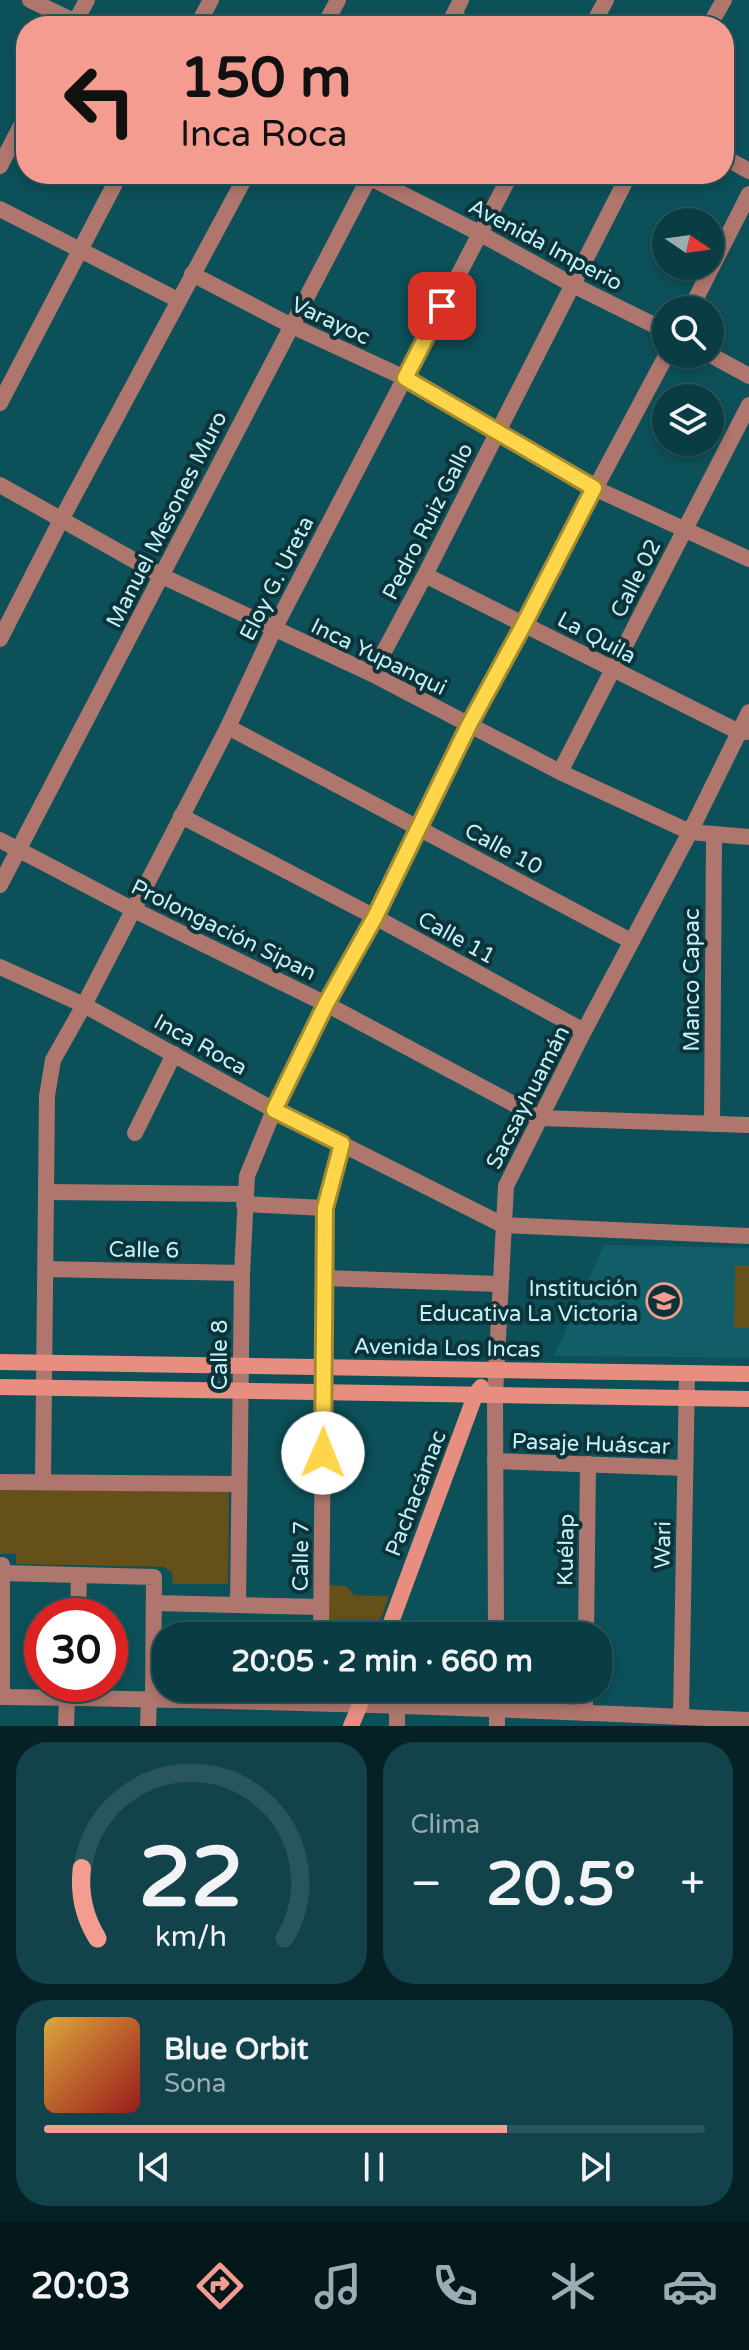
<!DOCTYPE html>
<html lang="es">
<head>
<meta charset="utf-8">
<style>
	body { margin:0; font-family:"Varela Round",sans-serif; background:#12434a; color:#f1f3f6; height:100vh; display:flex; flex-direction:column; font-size:30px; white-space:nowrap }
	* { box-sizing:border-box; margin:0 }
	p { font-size:26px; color:#99adb2 }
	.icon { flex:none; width:44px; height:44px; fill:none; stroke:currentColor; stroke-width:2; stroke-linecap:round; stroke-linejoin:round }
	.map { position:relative; height:1726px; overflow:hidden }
	.drawer { display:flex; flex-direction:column; gap:16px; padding:16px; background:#052125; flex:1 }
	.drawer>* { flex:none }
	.banner { position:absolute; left:16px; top:16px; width:718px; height:168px; border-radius:32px; box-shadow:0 4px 12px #0003,0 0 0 2px #29565c; background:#f59c90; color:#111; overflow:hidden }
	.needle { width:52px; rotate:103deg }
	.fabs { position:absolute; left:652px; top:208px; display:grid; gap:16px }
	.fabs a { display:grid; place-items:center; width:72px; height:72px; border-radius:50%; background:#093c43; box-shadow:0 4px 12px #0003,0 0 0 2px #29565c; font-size:40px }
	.speed { position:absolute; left:24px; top:1598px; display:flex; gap:16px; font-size:40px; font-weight:700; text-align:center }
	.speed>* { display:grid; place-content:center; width:104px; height:104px; border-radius:50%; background:#093c43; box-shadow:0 4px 12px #0003,0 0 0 2px #29565c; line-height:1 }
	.speed .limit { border:12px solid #d22; background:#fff; color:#111 }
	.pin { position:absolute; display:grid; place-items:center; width:68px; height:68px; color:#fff; margin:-34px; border-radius:16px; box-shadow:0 4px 12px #0006 }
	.me { position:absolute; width:88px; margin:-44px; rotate:1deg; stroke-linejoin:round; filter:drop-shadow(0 0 6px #0008) }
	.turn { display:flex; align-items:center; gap:28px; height:168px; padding:0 32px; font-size:36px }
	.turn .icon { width:104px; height:104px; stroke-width:2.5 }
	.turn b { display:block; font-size:56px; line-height:68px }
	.big { font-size:60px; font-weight:700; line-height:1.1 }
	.drawer .card { flex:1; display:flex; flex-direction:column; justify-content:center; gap:12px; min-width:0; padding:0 28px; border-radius:32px; background:#12434a }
	.drawer .dial { align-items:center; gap:0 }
	.dial svg { height:208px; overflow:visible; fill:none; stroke:#29565c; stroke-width:7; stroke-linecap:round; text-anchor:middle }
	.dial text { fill:#f1f3f6; stroke:none }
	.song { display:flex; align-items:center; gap:24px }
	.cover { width:96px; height:96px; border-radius:12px; background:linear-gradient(135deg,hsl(40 70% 55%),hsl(0 70% 35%)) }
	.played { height:8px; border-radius:4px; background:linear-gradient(90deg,#f59c90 70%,#29565c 70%) }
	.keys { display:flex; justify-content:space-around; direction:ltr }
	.heat { display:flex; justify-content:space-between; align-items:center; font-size:44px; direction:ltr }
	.drawer .tiles { flex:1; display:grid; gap:16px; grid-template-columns:1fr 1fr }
	.card:last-child { grid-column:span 2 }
	.trip { position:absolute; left:152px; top:1622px; width:460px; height:80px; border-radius:32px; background:#093c43; box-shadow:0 4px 12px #0003,0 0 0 2px #29565c; font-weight:700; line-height:80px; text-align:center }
	.menu { display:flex; height:128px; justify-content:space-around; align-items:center; background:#04181b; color:#99adb2 }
	.menu .icon { width:56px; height:56px }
	.menu .selected { color:#f59c90 }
	.menu b { font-size:36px; color:#f1f3f6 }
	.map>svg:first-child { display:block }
	.built { fill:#125e68 }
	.park { fill:#645018 }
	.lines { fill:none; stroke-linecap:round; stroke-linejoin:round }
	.street { stroke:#af766d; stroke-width:16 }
	.secondary { stroke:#e78e81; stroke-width:16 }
	.route-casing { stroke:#a68a30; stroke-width:20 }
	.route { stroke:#ffd54a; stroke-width:14 }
	.labels { text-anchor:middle; stroke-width:8; stroke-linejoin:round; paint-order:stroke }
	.street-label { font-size:22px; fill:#c0f3fb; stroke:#0d3338 }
	.poi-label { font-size:22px; fill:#c0f3fb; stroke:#0d3338; text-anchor:end }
</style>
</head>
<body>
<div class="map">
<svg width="749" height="1726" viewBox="0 0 749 1726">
	<rect width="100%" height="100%" fill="#0c5059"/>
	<polygon class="built" points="604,1245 749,1248 749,1358 554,1356"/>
	<g class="park">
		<polygon points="735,1265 749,1265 749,1328 734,1328"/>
		<polygon points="0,1487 229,1490 228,1584 173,1584 172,1573 165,1567 16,1564 16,1554 0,1554"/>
		<polygon points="329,1585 346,1586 354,1595 389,1596 375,1636 328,1636"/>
	</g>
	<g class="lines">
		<g class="street">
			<polyline points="30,0 84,26"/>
			<polyline points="453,16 471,26"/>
			<polyline points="73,26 87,0"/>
			<polyline points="197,26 211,0"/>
			<polyline points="324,26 338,0"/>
			<polyline points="448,26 461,0"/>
			<polyline points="592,26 606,0"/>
			<polyline points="709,26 724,0"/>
			<polyline points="724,157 749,171"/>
			<polyline points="0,166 26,116"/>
			<polyline points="363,174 479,233 573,285 666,331"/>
			<polyline points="0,209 178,300"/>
			<polyline points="192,274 290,325 405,378 594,488 749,559"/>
			<polyline points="690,310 749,194"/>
			<polyline points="709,354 749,376"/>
			<polyline points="0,403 120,174"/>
			<polyline points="0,485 162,576 372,674 560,772 690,832 749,837"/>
			<polyline points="425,575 739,732 746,732"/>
			<polyline points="0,639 61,520 247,174"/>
			<polyline points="372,674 425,575 629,174"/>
			<polyline points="228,727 631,941"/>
			<polyline points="560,772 749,405"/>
			<polyline points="181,816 375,917 584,1031"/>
			<polyline points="0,840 132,909 326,1004 540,1118 749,1125"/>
			<polyline points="0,885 371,174"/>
			<polyline points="0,967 84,1005 274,1110 503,1225 749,1236"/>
			<polyline points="712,1124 714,836"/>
			<polyline points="135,1133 174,1054"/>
			<polyline points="47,1192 245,1194"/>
			<polyline points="244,1204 325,1208"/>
			<polyline points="46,1269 242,1273"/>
			<polyline points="324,1278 499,1284"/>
			<polyline points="495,1461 685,1468"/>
			<polyline points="43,1481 47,1096 53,1060 84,1005 228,727 274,629 511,174"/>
			<polyline points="0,1482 238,1484"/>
			<polyline points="2,1565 2,1697"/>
			<polyline points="2,1573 154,1577 153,1698"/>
			<polyline points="154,1603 321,1607"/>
			<polyline points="238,1605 242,1273 247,1176 274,1110 326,1004 375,917 469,725 667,354"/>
			<polyline points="78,1616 79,1575"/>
			<polyline points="321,1636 325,1208 342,1144"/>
			<polyline points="496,1636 495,1394 506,1186 584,1031 690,832 749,712"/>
			<polyline points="586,1636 588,1464"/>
			<polyline points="497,1688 497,1726"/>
			<path d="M0 1697C250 1700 499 1708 749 1720"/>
			<polyline points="397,1707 397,1726"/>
			<polyline points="585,1713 585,1688"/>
			<polyline points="681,1717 687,1373"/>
			<polyline points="66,1726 67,1697"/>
			<polyline points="148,1726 149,1698"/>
		</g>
		<g class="secondary">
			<polyline points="0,1362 749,1374"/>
			<polyline points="0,1387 749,1399"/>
			<polyline points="386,1636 476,1393 481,1387"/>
			<polyline points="351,1726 367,1688"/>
		</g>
	</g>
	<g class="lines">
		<defs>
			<polyline id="route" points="323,1453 325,1208 342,1144 274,1110 326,1004 375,917 469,725 524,624 594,488 405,378 442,306"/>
		</defs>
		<use href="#route" class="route-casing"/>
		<use href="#route" class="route"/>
	</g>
	<defs>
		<symbol id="school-ring" viewBox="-11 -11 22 22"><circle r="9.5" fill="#0d3338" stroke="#f59c90" stroke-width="1.5"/><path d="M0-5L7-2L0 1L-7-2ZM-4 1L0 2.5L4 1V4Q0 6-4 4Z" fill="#f59c90"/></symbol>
	</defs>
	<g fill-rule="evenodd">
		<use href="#school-ring" x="644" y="1281" width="40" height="40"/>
	</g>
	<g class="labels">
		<g class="street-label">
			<text transform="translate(546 244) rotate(28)" y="8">Avenida Imperio</text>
			<text transform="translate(331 320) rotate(25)" y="8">Varayoc</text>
			<text transform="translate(166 519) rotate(-63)" y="8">Manuel Mesones Muro</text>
			<text transform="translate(427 521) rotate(-63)" y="8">Pedro Ruiz Gallo</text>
			<text transform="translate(276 578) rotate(-63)" y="8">Eloy G. Ureta</text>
			<text transform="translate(635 578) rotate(-63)" y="8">Calle 02</text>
			<text transform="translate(597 637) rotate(28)" y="8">La Quila</text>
			<text transform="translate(379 656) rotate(26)" y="8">Inca Yupanqui</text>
			<text transform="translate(504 848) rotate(28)" y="8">Calle 10</text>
			<text transform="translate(224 929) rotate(26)" y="8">Prolongación Sipan</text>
			<text transform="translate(457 937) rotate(29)" y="8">Calle 11</text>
			<text transform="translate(691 980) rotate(-90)" y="8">Manco Capac</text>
			<text transform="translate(201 1044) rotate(29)" y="8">Inca Roca</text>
			<text transform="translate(527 1097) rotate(-63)" y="8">Sacsayhuamán</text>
			<text transform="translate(144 1249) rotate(1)" y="8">Calle 6</text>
			<text transform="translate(447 1347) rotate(1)" y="8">Avenida Los Incas</text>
			<text transform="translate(219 1355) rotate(-90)" y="8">Calle 8</text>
			<text transform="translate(591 1443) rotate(2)" y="8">Pasaje Huáscar</text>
			<text transform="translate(415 1493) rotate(-69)" y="8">Pachacámac</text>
			<text transform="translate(662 1545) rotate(-89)" y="8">Wari</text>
			<text transform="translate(565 1550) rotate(-89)" y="8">Kuélap</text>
			<text transform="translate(300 1556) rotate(-89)" y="8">Calle 7</text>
		</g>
		<g class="poi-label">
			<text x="638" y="1296">Institución<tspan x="638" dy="25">Educativa La Victoria</tspan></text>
		</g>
	</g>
</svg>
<div class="fabs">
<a><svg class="needle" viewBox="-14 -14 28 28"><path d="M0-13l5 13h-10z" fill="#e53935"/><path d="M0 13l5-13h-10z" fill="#99adb2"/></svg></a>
<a><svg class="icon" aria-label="search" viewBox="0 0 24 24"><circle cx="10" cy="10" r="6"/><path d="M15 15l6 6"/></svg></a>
<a><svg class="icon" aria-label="layers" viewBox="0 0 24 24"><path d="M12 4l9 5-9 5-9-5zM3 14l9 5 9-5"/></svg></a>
</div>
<div class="speed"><div class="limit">30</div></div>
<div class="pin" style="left:442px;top:306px;background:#d93025"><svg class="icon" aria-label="arrive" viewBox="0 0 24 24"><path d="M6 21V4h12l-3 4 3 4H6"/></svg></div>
<svg class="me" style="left:323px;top:1453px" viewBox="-20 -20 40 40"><circle r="19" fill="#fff"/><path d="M0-13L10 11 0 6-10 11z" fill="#ffd54a"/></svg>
<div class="trip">20:05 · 2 min · 660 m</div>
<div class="banner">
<div class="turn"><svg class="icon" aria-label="left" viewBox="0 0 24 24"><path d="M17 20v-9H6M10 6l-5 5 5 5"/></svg><div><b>150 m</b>Inca Roca</div></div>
</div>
</div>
<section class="drawer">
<div class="tiles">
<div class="card dial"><svg viewBox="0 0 100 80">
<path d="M14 69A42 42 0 1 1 86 69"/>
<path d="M14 69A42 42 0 0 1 8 42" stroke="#f59c90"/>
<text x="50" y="56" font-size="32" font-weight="700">22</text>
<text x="50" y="72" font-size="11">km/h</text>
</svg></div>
<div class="card"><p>Clima</p>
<div class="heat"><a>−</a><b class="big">20.5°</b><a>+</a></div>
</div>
<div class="card">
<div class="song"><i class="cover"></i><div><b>Blue Orbit</b><p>Sona</p></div></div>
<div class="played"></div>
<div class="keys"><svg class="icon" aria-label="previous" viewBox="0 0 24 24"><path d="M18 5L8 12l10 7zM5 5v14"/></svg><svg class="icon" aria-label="pause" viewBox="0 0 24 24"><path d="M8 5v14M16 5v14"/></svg><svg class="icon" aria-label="next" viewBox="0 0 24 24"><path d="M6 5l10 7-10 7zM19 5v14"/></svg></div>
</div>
</div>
</section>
<nav class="menu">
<b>20:03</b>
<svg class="icon selected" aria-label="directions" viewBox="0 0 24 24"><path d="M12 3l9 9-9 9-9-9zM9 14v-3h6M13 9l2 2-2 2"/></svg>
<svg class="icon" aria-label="music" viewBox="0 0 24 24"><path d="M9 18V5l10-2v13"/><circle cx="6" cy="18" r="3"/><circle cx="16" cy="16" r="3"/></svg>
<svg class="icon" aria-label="phone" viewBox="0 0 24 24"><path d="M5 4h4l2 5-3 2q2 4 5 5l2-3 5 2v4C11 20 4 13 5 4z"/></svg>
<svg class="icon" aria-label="climate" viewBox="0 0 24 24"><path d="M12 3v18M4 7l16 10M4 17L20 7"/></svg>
<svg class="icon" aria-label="car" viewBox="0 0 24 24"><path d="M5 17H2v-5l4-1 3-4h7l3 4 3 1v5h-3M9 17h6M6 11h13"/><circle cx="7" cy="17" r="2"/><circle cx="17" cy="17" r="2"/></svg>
</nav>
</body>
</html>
